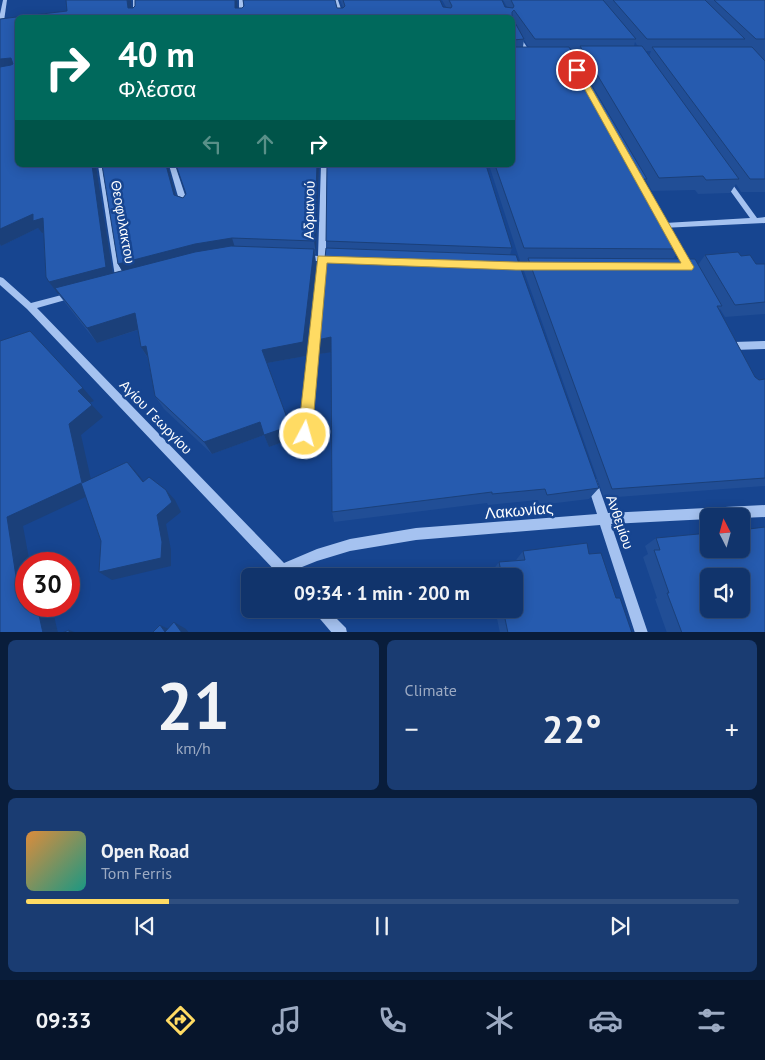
<!DOCTYPE html>
<html lang="en">
<head>
<meta charset="utf-8">
<style>
	body { margin:0; font-family:"PT Sans",sans-serif; background:#1a3c72; color:#f1f3f6; height:100vh; display:flex; flex-direction:column; font-size:19px; white-space:nowrap }
	* { box-sizing:border-box; margin:0 }
	p { font-size:16px; color:#9caac2 }
	.icon { flex:none; width:28px; height:28px; fill:none; stroke:currentColor; stroke-width:2; stroke-linecap:round; stroke-linejoin:round }
	.map { position:relative; height:632px; overflow:hidden }
	.sheet { display:flex; flex-direction:column; gap:8px; padding:8px; background:#091d3b; flex:1 }
	.sheet>* { flex:none }
	.top-card { position:absolute; left:15px; top:15px; width:500px; height:152px; border-radius:8px; box-shadow:0 2px 12px #0003,0 0 0 1px #304f7f; background:#00695c; color:#fff; overflow:hidden }
	.needle { width:32px; rotate:354deg }
	.controls { position:absolute; left:700px; top:508px; display:grid; gap:10px }
	.controls a { display:grid; place-items:center; width:50px; height:50px; border-radius:8px; background:#11346c; box-shadow:0 2px 12px #0003,0 0 0 1px #304f7f; font-size:25px }
	.speed { position:absolute; left:15px; top:552px; display:flex; gap:10px; font-size:25px; font-weight:700; text-align:center }
	.speed>* { display:grid; place-content:center; width:65px; height:65px; border-radius:50%; background:#11346c; box-shadow:0 2px 12px #0003,0 0 0 1px #304f7f; line-height:1 }
	.speed .limit { border:8px solid #d22; background:#fff; color:#111 }
	.pin { position:absolute; display:grid; place-items:center; width:42px; height:42px; color:#fff; margin:-21px; border:2px solid #fff; border-radius:50%; box-shadow:0 1px 5px #0007 }
	.me { position:absolute; width:55px; margin:-28px; rotate:6deg; stroke-linejoin:round; filter:drop-shadow(0 0 4px #0008) }
	.turn { display:flex; align-items:center; gap:18px; height:105px; padding:0 20px; font-size:22px }
	.turn .icon { width:65px; height:65px; stroke-width:2.5 }
	.turn b { display:block; font-size:35px; line-height:42px }
	.lanes { display:flex; align-items:center; height:48px; padding:0 20px; background:#0003; justify-content:center; gap:25px; direction:ltr }
	.lanes .off { opacity:.35 }
	.big { font-size:38px; font-weight:700; line-height:1.1 }
	.sheet .widget { flex:1; display:flex; flex-direction:column; justify-content:center; gap:8px; min-width:0; padding:0 18px; border-radius:8px; background:#1a3c72 }
	.sheet .dial { align-items:center; gap:0 }
	.dial b { font-size:65px; line-height:1 }
	.song { display:flex; align-items:center; gap:15px }
	.cover { width:60px; height:60px; border-radius:8px; background:linear-gradient(135deg,hsl(30 70% 55%),hsl(170 70% 35%)) }
	.played { height:5px; border-radius:2px; background:linear-gradient(90deg,#ffdb63 20%,#304f7f 20%) }
	.keys { display:flex; justify-content:space-around; direction:ltr }
	.heat { display:flex; justify-content:space-between; align-items:center; font-size:28px; direction:ltr }
	.sheet .tiles { flex:1; display:grid; gap:8px; grid-template-columns:1fr 1fr }
	.widget:last-child { grid-column:span 2 }
	.trip { position:absolute; left:241px; top:568px; width:282px; height:50px; border-radius:8px; background:#11346c; box-shadow:0 2px 12px #0003,0 0 0 1px #304f7f; font-weight:700; line-height:50px; text-align:center }
	.tab-bar { display:flex; height:80px; justify-content:space-around; align-items:center; background:#07152b; color:#9caac2 }
	.tab-bar .icon { width:35px; height:35px }
	.tab-bar .on { color:#ffdb63 }
	.tab-bar b { font-size:22px; color:#f1f3f6 }
	.map>svg:first-child { display:block }
	.lines { fill:none; stroke-linecap:round; stroke-linejoin:round }
	.minor { fill:#a5c2f0; fill-rule:evenodd }
	.wall { fill:#214e96; fill-rule:evenodd }
	.shaded-wall { fill:#1b407a }
	.building { fill:#265baf; stroke:#1b407a; fill-rule:evenodd }
	.route { fill:#ffdb63; stroke:#a68e40 }
	.labels { text-anchor:middle; stroke-width:5; stroke-linejoin:round; paint-order:stroke }
	.street-label { font-size:14px; fill:#fff; stroke:#174590 }
	.near-street-label { font-size:16px; fill:#fff; stroke:#174590 }
</style>
</head>
<body>
<div class="map">
<svg width="765" height="633" viewBox="0 0 765 633">
	<rect width="100%" height="100%" fill="#174590"/>
	<g class="lines">
		<g class="minor">
			<polygon points="3,0 7,0 3,28 0,30 0,14"/>
			<rect x="133" y="0" width="4" height="18"/>
			<polygon points="239,0 243,0 244,18 239,18"/>
			<polygon points="334,0 338,0 344,18 339,18"/>
			<polygon points="512,24 532,55 531,56 526,55 512,30"/>
			<polygon points="98,165 104,165 124,283 120,286 116,283"/>
			<polygon points="169,165 175,165 189,207 188,209 185,209 181,207"/>
			<polygon points="321,165 327,165 326,256 336,256 340,259 336,262 326,262 310,434 309,437 305,439 301,437 300,434 318,261 304,261 300,258 304,255 318,256"/>
			<polygon points="724,178 728,178 757,218 765,217 765,223 662,228 661,226 662,224 665,223 750,218 724,182"/>
			<polygon points="674,239 677,240 692,266 693,268 692,270 686,270 670,242"/>
			<polygon points="0,277 3,278 31,303 73,292 76,293 77,295 76,297 37,308 284,563 317,549 350,539 416,528 597,514 587,483 588,479 592,478 596,479 608,513 765,505 765,517 741,518 741,516 709,516 709,519 611,524 648,633 635,633 600,525 416,540 350,551 317,561 292,571 294,576 280,576 27,309 0,285"/>
			<polygon points="765,341 765,349 734,350 731,349 729,346 731,343 734,342"/>
			<polygon points="313,609 327,609 346,628 347,633 332,633 315,613"/>
		</g>
	</g>
	<g class="wall">
		<path d="M131 0V8L237 0V8H343L340 0H440L443 7H446L442 0H502L505 7H507L503 0H765V192H741L736 184 730 193 698 194 695 190 652 191 646 181 645 182 680 249 674 258 698 265 705 255 741 256 756 264H765V314L725 317 720 309 719 310 755 377 759 380 765 379V486L604 498 524 271 527 261H520L489 165H512V18H18V165H96L113 273 122 271 118 264 102 165H168L176 195 183 198 186 194 176 165H319L316 254H315L316 264 306 356 267 363 290 426 294 438 269 447 264 435 212 454 164 409 155 396 148 359 141 347 138 330 97 343 55 290 46 277 44 233H42L38 228 1 246 0 244V19L67 11ZM524 40 528 46 529 47H523ZM635 42 637 45 639 46H634ZM572 51H578L576 59ZM646 51H651L649 56Z"/>
		<polygon points="326,241 512,248 510,255 599,488 589,499 540,505 538,500 488,505 487,503 334,522 332,512 331,352 319,354 317,340 327,248"/>
		<polygon points="656,538 765,633 667,633 655,599 657,598 643,557 648,554 645,546"/>
		<polygon points="523,551 589,554 616,598 632,633 500,633 495,609 515,609 515,576 494,576 493,570 499,562 516,560"/>
	</g>
	<g class="shaded-wall">
		<polygon points="127,0 131,0 132,18 128,8"/>
		<polygon points="235,0 237,0 238,18 235,8"/>
		<polygon points="11,58 18,70 0,73 0,59"/>
		<polygon points="92,165 96,165 96,166 114,280 58,294 49,282"/>
		<polygon points="166,165 168,165 179,208 174,195"/>
		<polygon points="317,165 319,165 316,254 314,241"/>
		<polygon points="33,214 43,218 51,231 42,233 38,228 1,246 0,244 0,229"/>
		<polygon points="232,238 236,251 126,277 118,264 195,244"/>
		<polygon points="314,249 316,264 306,356 267,363 262,350"/>
		<polygon points="135,313 143,328 97,343 87,328"/>
		<polygon points="331,337 333,352 319,354 317,340"/>
		<polygon points="146,346 150,361 141,347"/>
		<polygon points="83,388 94,401 89,403 78,391"/>
		<polygon points="92,405 103,417 81,435 94,493 82,483 69,424"/>
		<polygon points="260,422 290,426 294,438 269,447 264,435 212,454 204,442"/>
		<polygon points="127,462 137,473 153,493 143,482"/>
		<polygon points="81,483 94,493 23,526 30,564 26,564 26,606 20,603 7,517"/>
		<polygon points="166,490 175,500 181,512 166,524 171,550 171,566 112,580 99,572 157,515"/>
		<polygon points="37,606 52,607 58,633 43,633"/>
		<polygon points="174,622 186,629 189,633 182,633"/>
		<polygon points="160,625 173,631 165,632"/>
		<polygon points="69,630 77,633 69,633"/>
	</g>
	<g class="building">
		<polygon points="66,0 127,0 128,8 133,8 135,6 135,0 235,0 235,8 242,8 244,6 243,0 335,0 337,8 343,8 345,6 343,0 440,0 443,7 451,8 452,6 449,0 502,0 505,7 513,8 514,6 511,0 603,0 636,39 535,39 514,10 512,12 512,18 18,18 18,165 92,165 106,267 49,282 46,277 43,218 33,221 33,214 0,229 0,67 11,65 13,64 11,58 0,59 0,19 67,11"/>
		<polygon points="613,0 705,0 745,39 647,39"/>
		<polygon points="714,0 765,0 765,39 756,39"/>
		<polygon points="513,19 524,39 513,40 512,44"/>
		<polygon points="512,45 514,47 569,47 647,179 644,179 680,249 524,248 495,165 512,165"/>
		<polygon points="580,46 642,46 739,179 706,180 703,176 659,178"/>
		<polygon points="652,47 752,47 765,61 765,179 750,179"/>
		<polygon points="102,165 166,165 174,195 183,198 186,194 176,165 317,165 314,241 232,238 195,244 118,264"/>
		<polygon points="327,165 486,165 512,248 326,241"/>
		<polygon points="231,246 314,249 303,342 262,350 290,426 264,435 260,422 204,442 155,396 146,346 141,347 135,313 87,328 55,288 195,252"/>
		<polygon points="326,248 516,255 599,488 547,495 545,489 492,494 492,492 332,512 331,337 317,340"/>
		<polygon points="738,252 741,256 750,255 756,264 765,264 765,302 735,305 705,255"/>
		<polygon points="528,258 695,259 722,306 717,306 755,377 759,380 765,379 765,478 612,489"/>
		<polygon points="30,331 83,388 78,391 92,405 69,424 82,483 127,462 143,482 149,477 166,490 172,502 157,515 162,542 161,558 99,572 101,541 81,483 7,517 20,603 26,602 26,606 37,606 43,633 0,633 0,341"/>
		<path d="M765 527V633H682L667 593H669L654 550H660L656 538 709 533V549H741V530ZM709 576H741V609H709Z"/>
		<polygon points="587,543 589,554 601,553 616,598 620,598 632,633 508,633 503,609 515,609 515,576 502,576 499,562 525,560 523,551"/>
		<polygon points="174,622 182,633 152,633 160,625 165,632"/>
		<polygon points="69,630 69,633 62,633"/>
	</g>
	<polygon class="route" points="577,68 581,70 692,264 694,267 692,270 516,270 327,263 312,434 310,439 305,441 300,439 298,434 318,256 516,262 681,263 574,70"/>
	<g class="labels">
		<g class="street-label">
			<text transform="translate(309 210) rotate(-89)" y="5">Αδριανού</text>
			<text transform="translate(123 222) rotate(80)" y="5">Θεοφυλακτου</text>
			<text transform="translate(156 417) rotate(46)" y="5">Αγίου Γεωργίου</text>
			<text transform="translate(620 522) rotate(71)" y="5">Ανθεμίου</text>
		</g>
		<g class="near-street-label">
			<text transform="translate(519 510) rotate(-5)" y="6">Λακωνίας</text>
		</g>
	</g>
</svg>
<div class="controls">
<a><svg class="needle" viewBox="-14 -14 28 28"><path d="M0-13l5 13h-10z" fill="#e53935"/><path d="M0 13l5-13h-10z" fill="#9caac2"/></svg></a>
<a><svg class="icon" aria-label="sound" viewBox="0 0 24 24"><path d="M4 9h4l5-4v14l-5-4H4zM17 9q2 3 0 6"/></svg></a>
</div>
<div class="speed"><div class="limit">30</div></div>
<div class="pin" style="left:577px;top:70px;background:#d93025"><svg class="icon" aria-label="arrive" viewBox="0 0 24 24"><path d="M6 21V4h12l-3 4 3 4H6"/></svg></div>
<svg class="me" style="left:305px;top:434px" viewBox="-20 -20 40 40"><circle r="17" fill="#ffdb63" stroke="#fff" stroke-width="3"/><path d="M0-11L8 9 0 5-8 9z" fill="#fff"/></svg>
<div class="trip">09:34 · 1 min · 200 m</div>
<div class="top-card">
<div class="turn"><svg class="icon" aria-label="right" viewBox="0 0 24 24"><path d="M7 20v-9h11M14 6l5 5-5 5"/></svg><div><b>40 m</b>Φλέσσα</div></div>
<div class="lanes"><svg class="icon off" aria-label="left" viewBox="0 0 24 24"><path d="M17 20v-9H6M10 6l-5 5 5 5"/></svg><svg class="icon off" aria-label="ahead" viewBox="0 0 24 24"><path d="M12 20V5M6 11l6-6 6 6"/></svg><svg class="icon" aria-label="right" viewBox="0 0 24 24"><path d="M7 20v-9h11M14 6l5 5-5 5"/></svg></div>
</div>
</div>
<section class="sheet">
<div class="tiles">
<div class="widget dial"><b>21</b><p>km/h</p></div>
<div class="widget"><p>Climate</p>
<div class="heat"><a>−</a><b class="big">22°</b><a>+</a></div>
</div>
<div class="widget">
<div class="song"><i class="cover"></i><div><b>Open Road</b><p>Tom Ferris</p></div></div>
<div class="played"></div>
<div class="keys"><svg class="icon" aria-label="previous" viewBox="0 0 24 24"><path d="M18 5L8 12l10 7zM5 5v14"/></svg><svg class="icon" aria-label="pause" viewBox="0 0 24 24"><path d="M8 5v14M16 5v14"/></svg><svg class="icon" aria-label="next" viewBox="0 0 24 24"><path d="M6 5l10 7-10 7zM19 5v14"/></svg></div>
</div>
</div>
</section>
<nav class="tab-bar">
<b>09:33</b>
<svg class="icon on" aria-label="directions" viewBox="0 0 24 24"><path d="M12 3l9 9-9 9-9-9zM9 14v-3h6M13 9l2 2-2 2"/></svg>
<svg class="icon" aria-label="music" viewBox="0 0 24 24"><path d="M9 18V5l10-2v13"/><circle cx="6" cy="18" r="3"/><circle cx="16" cy="16" r="3"/></svg>
<svg class="icon" aria-label="phone" viewBox="0 0 24 24"><path d="M5 4h4l2 5-3 2q2 4 5 5l2-3 5 2v4C11 20 4 13 5 4z"/></svg>
<svg class="icon" aria-label="climate" viewBox="0 0 24 24"><path d="M12 3v18M4 7l16 10M4 17L20 7"/></svg>
<svg class="icon" aria-label="car" viewBox="0 0 24 24"><path d="M5 17H2v-5l4-1 3-4h7l3 4 3 1v5h-3M9 17h6M6 11h13"/><circle cx="7" cy="17" r="2"/><circle cx="17" cy="17" r="2"/></svg>
<svg class="icon" aria-label="filters" viewBox="0 0 24 24"><path d="M4 7h16M4 17h16"/><circle cx="9" cy="7" r="2"/><circle cx="15" cy="17" r="2"/></svg>
</nav>
</body>
</html>
